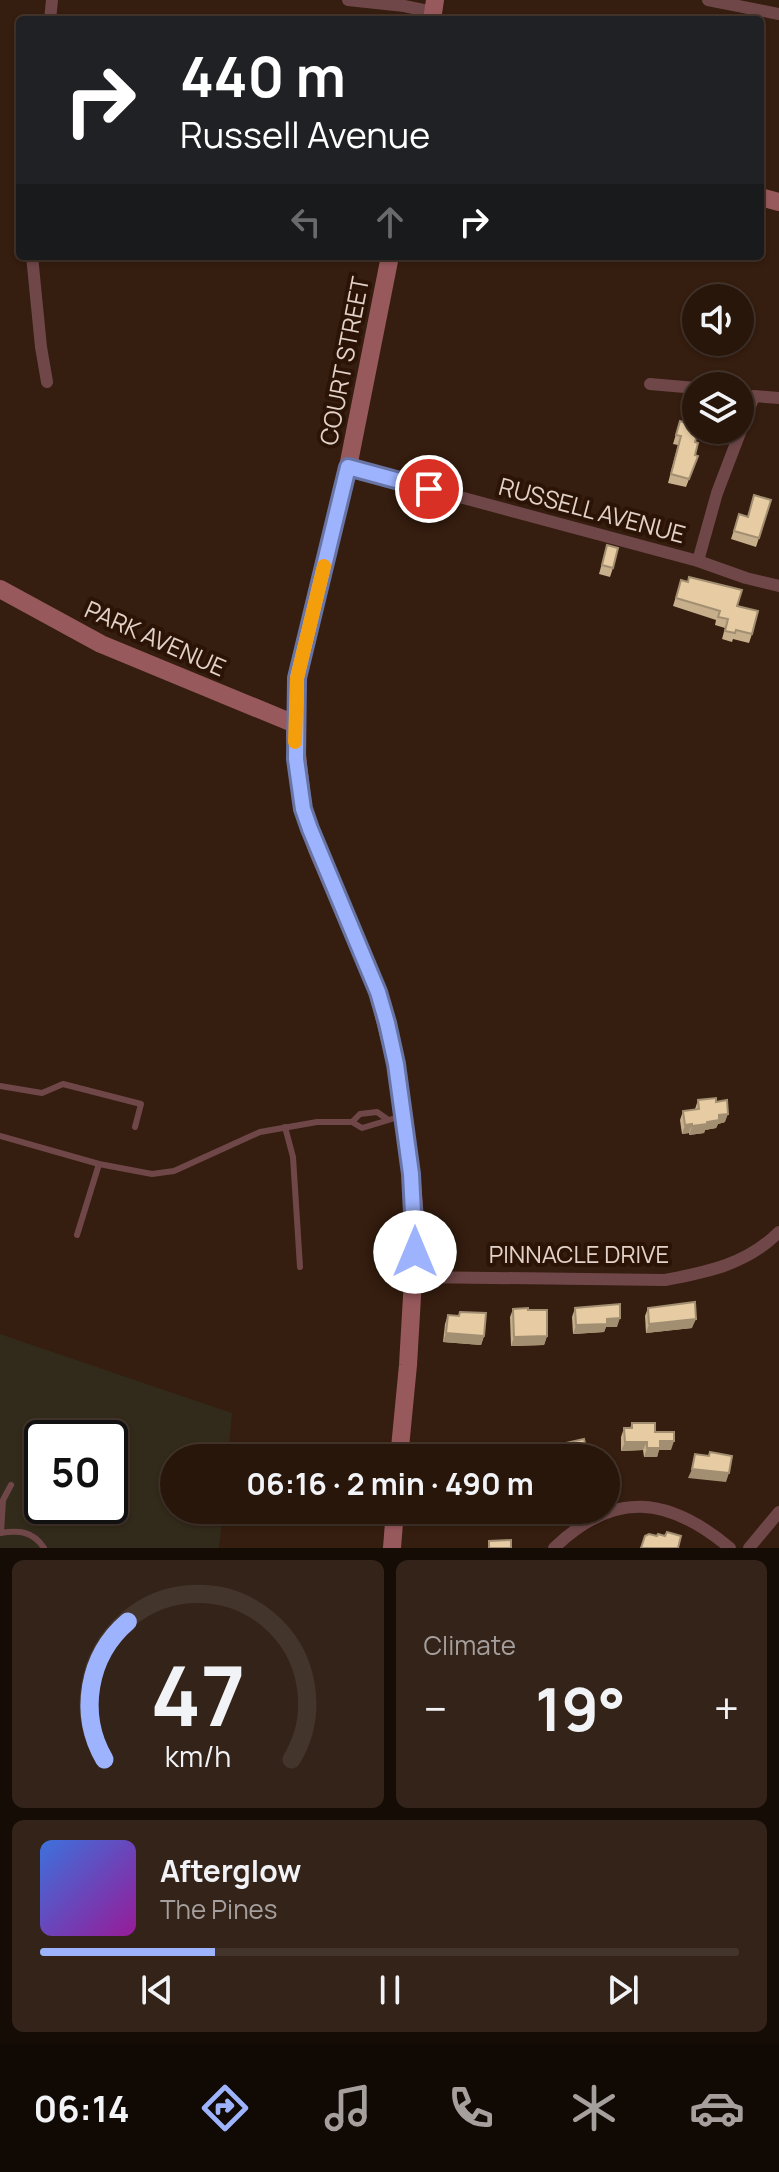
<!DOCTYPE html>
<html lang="en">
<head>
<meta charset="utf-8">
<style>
	body { margin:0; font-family:Manrope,sans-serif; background:#342319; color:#f1f3f6; height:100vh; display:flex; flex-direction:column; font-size:30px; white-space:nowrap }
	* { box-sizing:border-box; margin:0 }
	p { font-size:26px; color:#a59f9d }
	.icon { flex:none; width:44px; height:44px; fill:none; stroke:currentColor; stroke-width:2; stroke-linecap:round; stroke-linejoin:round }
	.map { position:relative; height:1548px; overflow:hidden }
	.panel { display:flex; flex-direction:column; gap:12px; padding:12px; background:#160c06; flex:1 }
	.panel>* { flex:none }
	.hud { position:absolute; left:16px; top:16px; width:748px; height:244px; border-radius:8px; box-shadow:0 2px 6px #0004,0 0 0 2px #44352c; background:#202124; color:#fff; overflow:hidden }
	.fabs { position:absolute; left:682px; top:284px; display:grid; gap:16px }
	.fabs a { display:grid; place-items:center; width:72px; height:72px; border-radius:50%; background:#28160b; box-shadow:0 2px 6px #0004,0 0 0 2px #44352c; font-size:40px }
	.speed { position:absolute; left:24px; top:1420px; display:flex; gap:16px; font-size:40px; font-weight:700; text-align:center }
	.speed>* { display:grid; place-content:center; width:104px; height:104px; border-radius:50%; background:#28160b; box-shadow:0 2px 6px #0004,0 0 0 2px #44352c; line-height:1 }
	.speed .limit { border:4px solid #111; border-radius:12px; background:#fff; color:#111 }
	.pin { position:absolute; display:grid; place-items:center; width:68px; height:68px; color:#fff; margin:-34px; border:4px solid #fff; border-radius:50%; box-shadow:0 2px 8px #0007 }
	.me { position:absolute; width:88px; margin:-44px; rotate:0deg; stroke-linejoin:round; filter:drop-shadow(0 0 6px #0008) }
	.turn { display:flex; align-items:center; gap:28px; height:168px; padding:0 32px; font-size:36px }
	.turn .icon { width:104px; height:104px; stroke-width:2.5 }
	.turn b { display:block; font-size:56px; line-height:68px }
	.lanes { display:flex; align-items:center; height:76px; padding:0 32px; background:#0003; justify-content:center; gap:40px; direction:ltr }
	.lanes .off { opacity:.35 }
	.big { font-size:60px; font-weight:700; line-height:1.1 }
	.panel .widget { flex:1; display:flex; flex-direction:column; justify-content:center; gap:12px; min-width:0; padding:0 28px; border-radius:12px; background:#342319 }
	.panel .dial { align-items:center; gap:0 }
	.dial svg { height:208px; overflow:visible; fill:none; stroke:#44352c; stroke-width:7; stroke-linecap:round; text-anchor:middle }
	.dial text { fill:#f1f3f6; stroke:none }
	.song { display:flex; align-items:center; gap:24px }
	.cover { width:96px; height:96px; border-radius:12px; background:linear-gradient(135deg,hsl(220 70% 55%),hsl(300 70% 35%)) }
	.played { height:8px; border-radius:4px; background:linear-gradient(90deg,#9eb3fd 25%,#44352c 25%) }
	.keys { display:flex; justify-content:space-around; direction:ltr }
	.heat { display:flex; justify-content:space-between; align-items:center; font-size:44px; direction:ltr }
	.panel .tiles { flex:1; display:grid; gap:12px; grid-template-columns:1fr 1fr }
	.widget:last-child { grid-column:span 2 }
	.trip { position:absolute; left:160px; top:1444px; width:460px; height:80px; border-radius:40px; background:#28160b; box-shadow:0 2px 6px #0004,0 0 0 2px #44352c; font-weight:700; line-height:80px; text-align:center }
	.tab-bar { display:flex; height:128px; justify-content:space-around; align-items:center; background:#100904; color:#a59f9d }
	.tab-bar .icon { width:56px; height:56px }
	.tab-bar .selected { color:#9eb3fd }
	.tab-bar b { font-size:36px; color:#f1f3f6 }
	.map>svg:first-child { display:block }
	.education { fill:#322a1a; fill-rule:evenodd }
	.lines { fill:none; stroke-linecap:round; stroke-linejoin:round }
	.lane { stroke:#6f4749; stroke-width:6 }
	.street { stroke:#6f4749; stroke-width:12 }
	.secondary { stroke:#98595d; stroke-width:18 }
	.wall { fill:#c7af8c }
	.shaded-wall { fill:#a28f72 }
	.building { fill:#e7cca3; stroke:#a28f72; stroke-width:2 }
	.route-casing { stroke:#6774a4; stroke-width:20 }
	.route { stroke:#9eb3fd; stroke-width:14 }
	.slow { stroke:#f59e0b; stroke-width:14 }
	.labels { text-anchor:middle; stroke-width:8; stroke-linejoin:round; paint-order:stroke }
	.street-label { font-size:24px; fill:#e3d2c9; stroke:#2b1306 }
</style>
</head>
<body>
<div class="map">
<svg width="779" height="1548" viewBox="0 0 779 1548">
	<rect width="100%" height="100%" fill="#351d0f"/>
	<path class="education" d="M0 1334 232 1413 228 1458H174V1510H223L219 1548H0ZM42 1438H110V1506H42Z"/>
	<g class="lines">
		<g class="lane">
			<polyline points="0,1086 42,1093 63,1084 141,1104 135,1127"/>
			<polyline points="352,1122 360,1114 377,1112 387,1119"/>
			<polyline points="285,1127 293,1157 300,1267"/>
			<polyline points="0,1136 99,1164 152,1174 174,1171 260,1132 317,1122 352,1122 362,1128 402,1116"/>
			<polyline points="77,1235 99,1164"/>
			<path d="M0 1533C19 1530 33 1531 44 1548"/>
			<polyline points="1,1533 3,1500 11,1485"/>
		</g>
		<g class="street">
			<polyline points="348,0 404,6 433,12"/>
			<polyline points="708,0 779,14"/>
			<polyline points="50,20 52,0"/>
			<polyline points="32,256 41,347 47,382"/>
			<polyline points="650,384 696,388"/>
			<polyline points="348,467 698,561 746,578 779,586"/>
			<polyline points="698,561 717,493 754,396 779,398"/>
			<path d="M415 1277 665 1280C708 1272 747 1264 779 1232"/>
			<path d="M554 1548C614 1490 668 1496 730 1548"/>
			<polyline points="749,1548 779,1512"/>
		</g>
		<g class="secondary">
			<polyline points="432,20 435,0"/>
			<polyline points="760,197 779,202"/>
			<polyline points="390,256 348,467 297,678 295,736 303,809 317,849 378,992 396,1064 411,1174 416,1228 408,1365 399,1458"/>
			<polyline points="0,589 101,644 295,724"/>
			<polyline points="392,1548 395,1510"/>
		</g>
	</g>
	<g class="wall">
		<polygon points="680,421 695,442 695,455 698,456 686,487 668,483 678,445 673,444"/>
		<polygon points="739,514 747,517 759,538 756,547 731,539"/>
		<polygon points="607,545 613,568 610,577 599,574"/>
		<polygon points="681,580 737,606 752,634 749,643 733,639 732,642 722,639 725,628 715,625 716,620 673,606"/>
		<polygon points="698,1100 716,1102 725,1122 718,1124 716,1128 705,1130 704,1133 689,1135 689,1133 682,1134 680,1120 683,1111 695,1109"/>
		<polygon points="575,1308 617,1327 606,1327 604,1332 573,1334 572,1317"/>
		<polygon points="648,1308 692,1328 646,1333 645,1316"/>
		<polygon points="513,1309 528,1310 547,1336 544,1345 511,1346 510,1317"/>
		<polygon points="460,1312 484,1336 481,1345 443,1342 445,1324 448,1315 458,1316"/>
		<polygon points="632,1423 655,1432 671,1450 659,1450 657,1457 644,1457 643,1450 621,1451 621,1437 624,1428 630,1428"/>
		<polygon points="493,1510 516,1510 512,1515 509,1513 504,1519"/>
	</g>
	<g class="shaded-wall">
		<polygon points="728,1114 725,1122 718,1124 716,1128 705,1130 704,1133 689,1135 692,1126 707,1122 719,1115"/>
		<polygon points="692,1124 689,1133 682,1134 685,1125"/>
		<polygon points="620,1318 617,1327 606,1327 604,1332 573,1334 576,1325 607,1319"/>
		<polygon points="696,1319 692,1328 646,1333 649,1324"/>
		<polygon points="446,1333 484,1336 481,1345 443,1342"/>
		<polygon points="547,1336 544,1345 511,1346 514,1337"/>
		<polygon points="660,1441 674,1441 671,1450 659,1450 657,1457 644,1457 647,1448"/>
		<polygon points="625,1442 647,1442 643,1450 621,1451"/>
		<polygon points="692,1469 729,1473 726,1482 688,1478"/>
	</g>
	<g class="building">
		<polygon points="685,417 696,420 696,430 698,430 695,442 698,443 695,455 698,456 689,479 671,474 681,436 676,435 680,421 683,422"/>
		<polygon points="754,495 771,500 759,538 734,531 739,514 748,517"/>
		<polygon points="607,545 618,548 613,568 602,565"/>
		<polygon points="689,577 742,590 737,606 758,611 752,634 736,630 735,633 725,631 728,619 718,617 720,611 676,598 681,580 688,582"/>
		<polygon points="716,1098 716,1102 727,1100 728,1114 719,1115 719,1120 707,1122 707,1124 692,1126 692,1124 685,1125 683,1111 699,1109 698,1100"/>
		<polygon points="695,1302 696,1319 649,1324 648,1308"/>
		<polygon points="620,1304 620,1318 607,1319 607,1324 576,1325 575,1308"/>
		<polygon points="528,1308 528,1310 547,1310 547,1336 514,1337 513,1309"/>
		<polygon points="460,1312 486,1313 484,1336 446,1333 448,1315 459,1316"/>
		<polygon points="632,1423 655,1423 655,1432 674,1432 674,1441 660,1441 660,1448 647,1448 647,1442 625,1442 624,1428 632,1428"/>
		<polygon points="584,1439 588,1456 578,1458 547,1458 546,1453 558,1450 557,1445"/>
		<polygon points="710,1452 732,1456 729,1473 692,1469 695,1454 709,1456"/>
		<polygon points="667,1532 681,1536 678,1548 641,1548 645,1536 649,1534 657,1536 658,1534 665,1536"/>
		<polygon points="511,1540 511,1548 489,1548 489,1541"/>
	</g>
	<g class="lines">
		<defs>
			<polyline id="route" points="415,1252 411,1174 396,1064 387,1023 378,992 310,829 303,809 296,759 297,678 348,467 429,489"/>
		</defs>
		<use href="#route" class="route-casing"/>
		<use href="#route" class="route"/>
		<polyline class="slow" points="295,742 297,678 324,566"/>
	</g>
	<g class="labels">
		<g class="street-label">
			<text transform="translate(345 361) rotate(-79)" y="8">COURT STREET</text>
			<text transform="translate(592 511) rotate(15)" y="8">RUSSELL AVENUE</text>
			<text transform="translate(155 639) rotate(24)" y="8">PARK AVENUE</text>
			<text x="579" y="1263">PINNACLE DRIVE</text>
		</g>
	</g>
</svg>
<div class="fabs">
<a><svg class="icon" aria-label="sound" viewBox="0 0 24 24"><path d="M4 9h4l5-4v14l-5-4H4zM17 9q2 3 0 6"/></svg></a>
<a><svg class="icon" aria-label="layers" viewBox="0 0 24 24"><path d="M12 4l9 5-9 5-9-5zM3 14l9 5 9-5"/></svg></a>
</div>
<div class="speed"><div class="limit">50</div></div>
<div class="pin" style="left:429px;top:489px;background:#d93025"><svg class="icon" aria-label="arrive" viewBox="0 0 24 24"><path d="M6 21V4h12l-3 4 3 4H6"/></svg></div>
<svg class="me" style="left:415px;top:1252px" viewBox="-20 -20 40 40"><circle r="19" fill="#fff"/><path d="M0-13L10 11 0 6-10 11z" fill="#9eb3fd"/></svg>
<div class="trip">06:16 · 2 min · 490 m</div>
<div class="hud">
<div class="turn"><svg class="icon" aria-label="right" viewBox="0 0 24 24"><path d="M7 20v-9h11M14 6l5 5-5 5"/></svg><div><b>440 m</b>Russell Avenue</div></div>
<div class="lanes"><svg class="icon off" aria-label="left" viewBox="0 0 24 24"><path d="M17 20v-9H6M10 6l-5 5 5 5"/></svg><svg class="icon off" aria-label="ahead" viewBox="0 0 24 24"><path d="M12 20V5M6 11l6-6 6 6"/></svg><svg class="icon" aria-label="right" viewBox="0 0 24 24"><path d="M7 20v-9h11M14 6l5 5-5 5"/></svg></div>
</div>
</div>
<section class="panel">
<div class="tiles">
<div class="widget dial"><svg viewBox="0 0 100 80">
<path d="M14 69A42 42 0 1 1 86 69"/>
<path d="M14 69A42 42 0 0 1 23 16" stroke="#9eb3fd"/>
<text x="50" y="56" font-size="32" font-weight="700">47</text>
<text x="50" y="72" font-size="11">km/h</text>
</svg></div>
<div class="widget"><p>Climate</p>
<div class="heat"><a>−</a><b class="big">19°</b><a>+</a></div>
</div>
<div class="widget">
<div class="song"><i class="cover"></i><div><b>Afterglow</b><p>The Pines</p></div></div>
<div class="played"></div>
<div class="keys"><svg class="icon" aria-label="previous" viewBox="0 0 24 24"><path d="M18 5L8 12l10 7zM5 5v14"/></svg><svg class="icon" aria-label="pause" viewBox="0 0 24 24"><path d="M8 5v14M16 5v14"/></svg><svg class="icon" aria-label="next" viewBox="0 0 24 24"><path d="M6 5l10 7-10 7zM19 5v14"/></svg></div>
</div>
</div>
</section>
<nav class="tab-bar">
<b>06:14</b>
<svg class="icon selected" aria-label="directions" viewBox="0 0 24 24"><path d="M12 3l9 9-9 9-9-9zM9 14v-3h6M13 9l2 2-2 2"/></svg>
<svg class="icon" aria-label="music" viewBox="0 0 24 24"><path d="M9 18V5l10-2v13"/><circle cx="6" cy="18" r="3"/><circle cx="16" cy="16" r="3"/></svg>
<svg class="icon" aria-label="phone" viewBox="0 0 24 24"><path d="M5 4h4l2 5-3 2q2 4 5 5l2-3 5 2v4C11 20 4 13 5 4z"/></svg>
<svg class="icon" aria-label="climate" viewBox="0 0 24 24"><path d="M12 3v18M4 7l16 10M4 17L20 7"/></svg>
<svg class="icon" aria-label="car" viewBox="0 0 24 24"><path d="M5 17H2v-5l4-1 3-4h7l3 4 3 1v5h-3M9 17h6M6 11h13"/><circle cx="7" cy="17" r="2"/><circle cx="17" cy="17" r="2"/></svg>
</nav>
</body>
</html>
